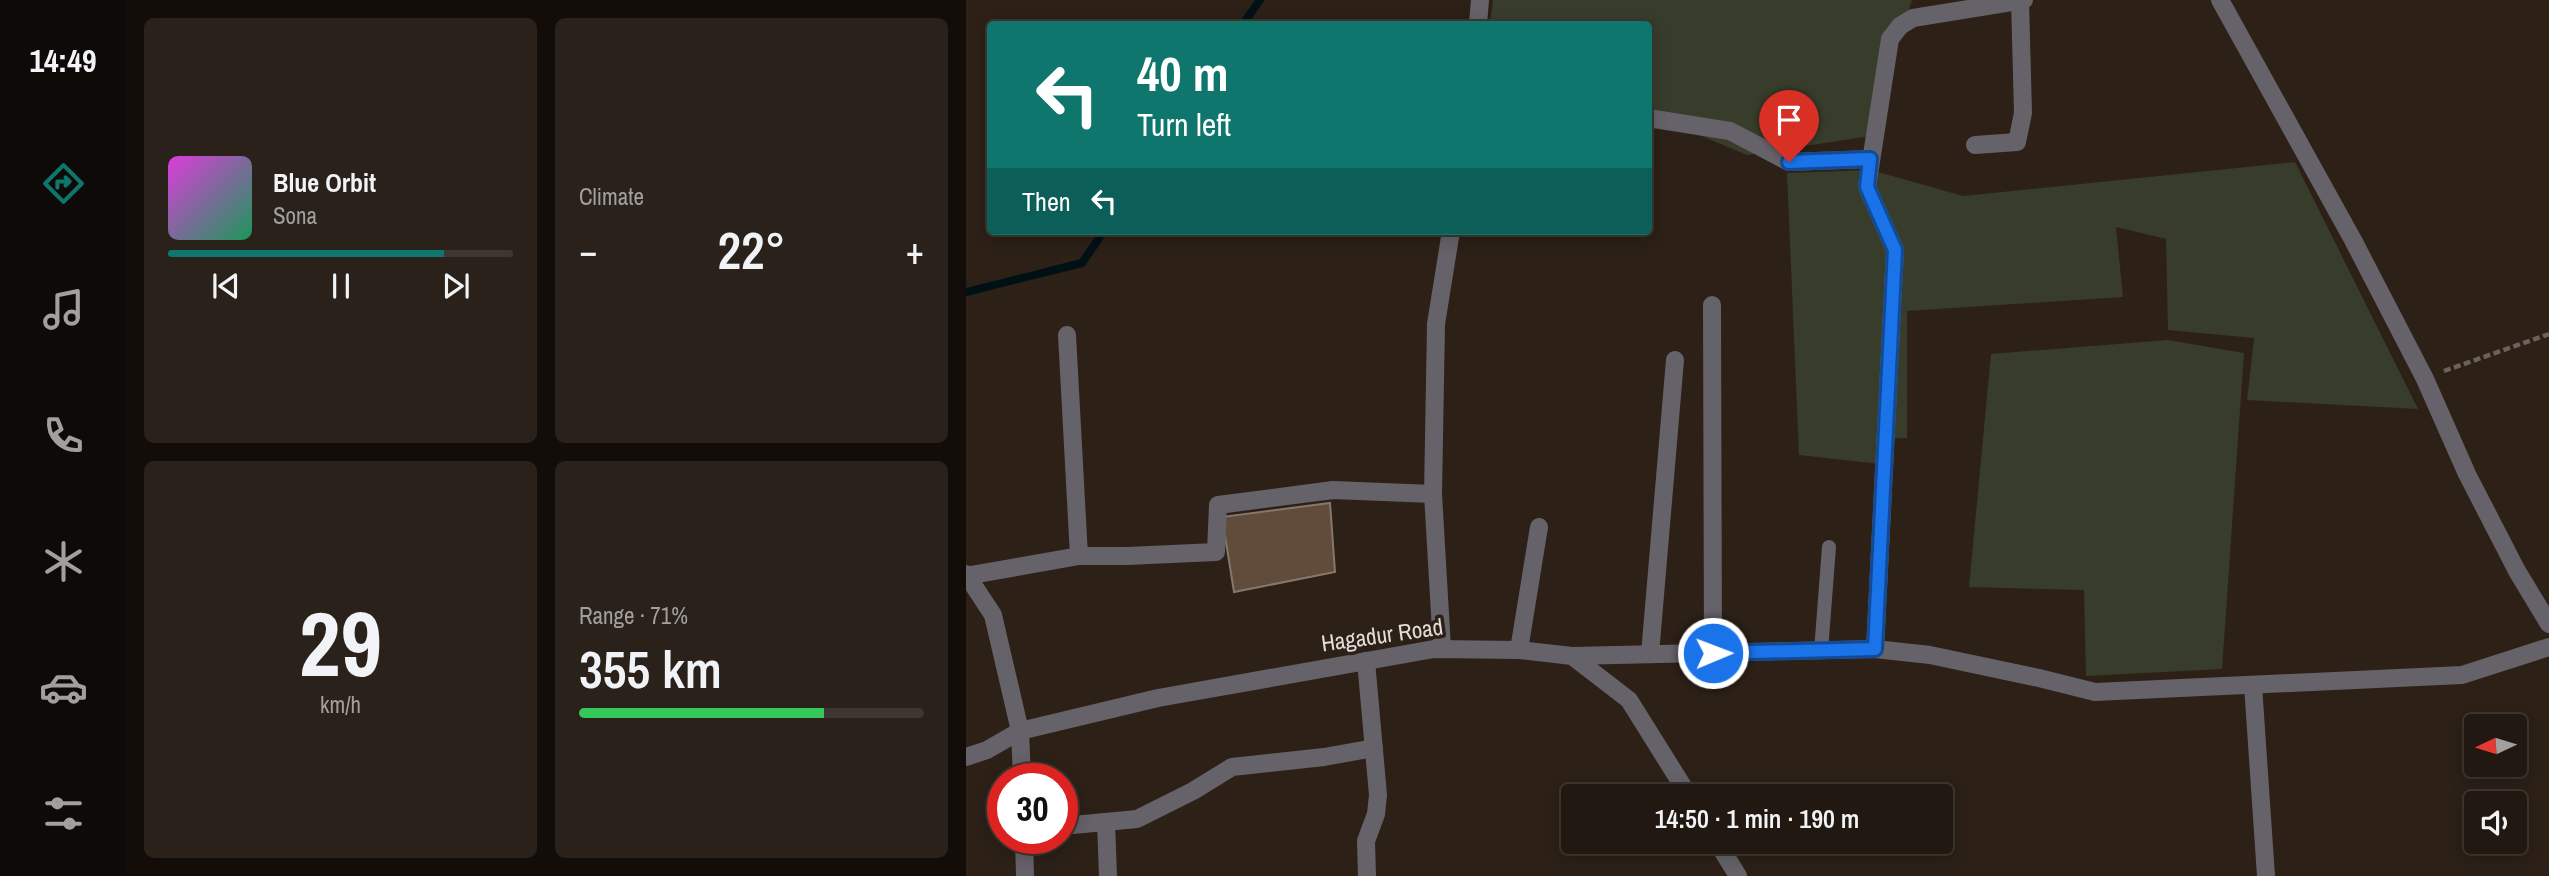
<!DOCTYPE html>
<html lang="en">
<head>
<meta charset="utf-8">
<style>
	body { margin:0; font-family:"Archivo Narrow",sans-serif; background:#29211a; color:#f1f3f6; height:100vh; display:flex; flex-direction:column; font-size:26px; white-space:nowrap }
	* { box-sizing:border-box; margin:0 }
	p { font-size:23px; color:#a2a09f }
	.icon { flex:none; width:38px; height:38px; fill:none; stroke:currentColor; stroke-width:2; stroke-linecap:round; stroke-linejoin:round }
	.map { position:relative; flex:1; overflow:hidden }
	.panel { display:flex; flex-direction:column; gap:18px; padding:18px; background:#120d09; width:840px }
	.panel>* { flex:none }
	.guide { position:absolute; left:21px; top:21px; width:665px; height:214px; border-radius:7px; box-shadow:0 4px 18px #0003,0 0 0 2px #3e3731; background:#0f766e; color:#fff; overflow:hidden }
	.needle { width:46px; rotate:266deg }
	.controls { position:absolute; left:1498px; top:714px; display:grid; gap:14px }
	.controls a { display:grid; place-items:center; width:63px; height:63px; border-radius:7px; background:#211811; box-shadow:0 4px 18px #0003,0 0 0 2px #3e3731; font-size:35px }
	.speed { position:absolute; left:21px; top:763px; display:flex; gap:14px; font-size:35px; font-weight:700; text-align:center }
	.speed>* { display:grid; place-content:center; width:91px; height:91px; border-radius:50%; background:#211811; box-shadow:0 4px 18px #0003,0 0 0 2px #3e3731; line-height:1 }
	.speed .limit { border:10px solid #d22; background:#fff; color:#111 }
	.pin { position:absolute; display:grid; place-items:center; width:60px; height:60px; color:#fff; margin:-72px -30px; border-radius:50% 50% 50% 0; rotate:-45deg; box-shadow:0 0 7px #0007 }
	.pin .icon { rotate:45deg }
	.me { position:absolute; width:77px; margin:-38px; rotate:89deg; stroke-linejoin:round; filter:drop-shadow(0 0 5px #0008) }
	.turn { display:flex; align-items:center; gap:24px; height:147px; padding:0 35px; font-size:32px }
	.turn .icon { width:91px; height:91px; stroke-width:2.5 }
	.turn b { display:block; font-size:49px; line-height:60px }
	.then { display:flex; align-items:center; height:66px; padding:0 35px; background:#0003; gap:14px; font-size:26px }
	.big { font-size:52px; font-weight:600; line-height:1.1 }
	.panel .widget { flex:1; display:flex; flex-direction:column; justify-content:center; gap:10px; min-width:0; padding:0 24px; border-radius:10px; background:#29211a }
	.panel .dial { align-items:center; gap:0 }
	.dial b { font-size:91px; line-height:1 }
	.song { display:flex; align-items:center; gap:21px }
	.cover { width:84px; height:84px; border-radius:10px; background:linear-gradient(135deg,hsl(300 70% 55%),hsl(150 70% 35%)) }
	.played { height:7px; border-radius:4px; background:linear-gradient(90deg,#0f766e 80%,#3e3731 80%) }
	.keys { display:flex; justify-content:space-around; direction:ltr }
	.heat { display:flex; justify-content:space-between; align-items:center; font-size:38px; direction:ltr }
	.charge { height:10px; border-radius:5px; background:linear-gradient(90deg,#34c759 71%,#3e3731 0) }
	.panel .tiles { flex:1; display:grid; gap:18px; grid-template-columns:repeat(2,1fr) }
	.trip { position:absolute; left:595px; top:784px; width:392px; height:70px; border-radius:7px; background:#211811; box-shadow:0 4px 18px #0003,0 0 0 2px #3e3731; font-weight:600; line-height:70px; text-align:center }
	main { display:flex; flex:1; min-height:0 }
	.tab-bar { display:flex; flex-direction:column; width:126px; justify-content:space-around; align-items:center; background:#0d0a07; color:#a2a09f }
	.tab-bar .icon { width:49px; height:49px }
	.tab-bar .selected { color:#0f766e }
	.tab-bar b { font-size:32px; color:#f1f3f6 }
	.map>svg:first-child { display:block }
	.green { fill:#373c2b }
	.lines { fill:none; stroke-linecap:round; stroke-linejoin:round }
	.stream { stroke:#001116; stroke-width:8 }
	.building { fill:#614b3a; stroke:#86776d; stroke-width:2 }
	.path { stroke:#6c625a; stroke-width:4.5; stroke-dasharray:7 3.5; stroke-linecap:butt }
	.service { stroke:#656269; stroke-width:14 }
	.minor { stroke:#656269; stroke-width:18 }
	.tertiary { stroke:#656269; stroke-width:18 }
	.route-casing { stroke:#114b97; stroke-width:18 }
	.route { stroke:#1a73e8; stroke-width:12 }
	.labels { text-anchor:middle; stroke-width:7; stroke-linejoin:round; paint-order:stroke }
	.street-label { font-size:23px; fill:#e4dcd6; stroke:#2c2017 }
</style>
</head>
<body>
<main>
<nav class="tab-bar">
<b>14:49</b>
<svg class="icon selected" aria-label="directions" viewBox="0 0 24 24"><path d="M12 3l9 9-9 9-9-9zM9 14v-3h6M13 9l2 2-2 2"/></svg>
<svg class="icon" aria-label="music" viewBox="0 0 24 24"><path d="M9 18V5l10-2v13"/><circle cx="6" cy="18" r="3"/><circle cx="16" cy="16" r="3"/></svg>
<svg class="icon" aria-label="phone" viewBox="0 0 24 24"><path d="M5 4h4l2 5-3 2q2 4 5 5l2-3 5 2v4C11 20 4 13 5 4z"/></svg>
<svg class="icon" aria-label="climate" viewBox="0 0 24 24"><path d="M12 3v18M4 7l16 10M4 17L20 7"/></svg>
<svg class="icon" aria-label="car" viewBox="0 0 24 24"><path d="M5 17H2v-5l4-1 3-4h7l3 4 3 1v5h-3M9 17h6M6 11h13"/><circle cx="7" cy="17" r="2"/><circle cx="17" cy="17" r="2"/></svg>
<svg class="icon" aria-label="filters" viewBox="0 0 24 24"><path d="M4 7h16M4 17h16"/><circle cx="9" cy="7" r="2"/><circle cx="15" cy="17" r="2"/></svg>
</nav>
<section class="panel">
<div class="tiles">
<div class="widget">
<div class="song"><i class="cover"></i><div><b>Blue Orbit</b><p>Sona</p></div></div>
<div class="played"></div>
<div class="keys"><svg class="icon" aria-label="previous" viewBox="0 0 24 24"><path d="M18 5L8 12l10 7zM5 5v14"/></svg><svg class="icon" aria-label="pause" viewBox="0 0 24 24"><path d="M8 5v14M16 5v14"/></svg><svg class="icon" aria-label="next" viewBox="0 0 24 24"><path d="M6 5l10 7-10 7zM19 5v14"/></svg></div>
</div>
<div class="widget"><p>Climate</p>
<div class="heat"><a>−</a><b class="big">22°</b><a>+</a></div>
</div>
<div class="widget dial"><b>29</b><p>km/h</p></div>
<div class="widget"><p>Range · 71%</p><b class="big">355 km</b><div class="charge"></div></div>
</div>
</section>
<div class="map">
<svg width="1583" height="876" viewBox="0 0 1583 876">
	<rect width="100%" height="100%" fill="#2c2017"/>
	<g class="green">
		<polygon points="527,0 946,0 904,136 781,155 683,114 682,24 524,24"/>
		<polygon points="1329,162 1452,409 1281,400 1288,338 1202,330 1200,239 1150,227 1157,297 941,311 941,438 913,439 914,464 833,455 821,173 905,170 997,196"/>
		<polygon points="1202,340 1278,353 1256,669 1120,676 1118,590 1003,587 1025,354"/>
	</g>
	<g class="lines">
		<g class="stream">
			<polyline points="277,24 294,0"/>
			<polyline points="0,292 116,263 138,231"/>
		</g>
	</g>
	<polygon class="building" points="364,503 369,572 268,592 256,517"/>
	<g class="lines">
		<polyline class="path" points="1478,371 1583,334"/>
		<polyline class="service" points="855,651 863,547"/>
		<g class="minor">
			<polyline points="1254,0 1387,240 1459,379 1501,474 1551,571 1583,624"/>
			<polyline points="512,24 514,0"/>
			<polyline points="682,118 764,131 823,162 904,159"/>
			<polyline points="1009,145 1051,142 1057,113 1054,1"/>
			<polyline points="746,305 747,653"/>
			<polyline points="101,335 113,556"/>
			<polyline points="0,576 113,556 161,556 250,552 252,505 367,490 467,494"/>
			<polyline points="476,648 467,494 470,324 485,231"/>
			<polyline points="909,649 929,250 901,187 924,39 934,26 947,18 1058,0"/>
			<polyline points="553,650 573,527"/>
			<polyline points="684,654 709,360"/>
			<polyline points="606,656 909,649 964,655 1073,678 1129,692 1496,675 1583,647"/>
			<polyline points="400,661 412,795 410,814 400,841 401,876"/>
			<polyline points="1287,685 1300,876"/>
			<polyline points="0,757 21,750 54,731"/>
			<polyline points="140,822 142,876"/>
			<polyline points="96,826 171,819 227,791 266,767 358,757 408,748"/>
		</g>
		<g class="tertiary">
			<polyline points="0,574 27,615 54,731 56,779"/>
			<polyline points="54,731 192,698 468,649 553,650 606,656 663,700 723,796"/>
			<polyline points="58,838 59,876"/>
			<polyline points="751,842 772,876"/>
		</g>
	</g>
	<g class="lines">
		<defs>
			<polyline id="route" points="747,653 909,649 929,250 901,187 904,159 823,162"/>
		</defs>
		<use href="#route" class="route-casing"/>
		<use href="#route" class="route"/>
	</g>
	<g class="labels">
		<g class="street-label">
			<text transform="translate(416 635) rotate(-8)" y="8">Hagadur Road</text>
		</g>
	</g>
</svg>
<div class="controls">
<a><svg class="needle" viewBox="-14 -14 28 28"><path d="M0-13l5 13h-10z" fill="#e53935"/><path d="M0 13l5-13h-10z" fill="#a2a09f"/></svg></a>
<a><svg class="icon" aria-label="sound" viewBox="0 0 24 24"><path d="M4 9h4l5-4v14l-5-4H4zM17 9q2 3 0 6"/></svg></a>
</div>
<div class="speed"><div class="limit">30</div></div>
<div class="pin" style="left:823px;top:162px;background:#d93025"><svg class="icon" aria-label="arrive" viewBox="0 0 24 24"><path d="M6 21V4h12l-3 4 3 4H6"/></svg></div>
<svg class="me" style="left:747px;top:653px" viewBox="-20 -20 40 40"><circle r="17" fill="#1a73e8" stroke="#fff" stroke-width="3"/><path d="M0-11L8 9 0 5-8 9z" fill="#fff"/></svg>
<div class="trip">14:50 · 1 min · 190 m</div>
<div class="guide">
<div class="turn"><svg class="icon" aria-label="left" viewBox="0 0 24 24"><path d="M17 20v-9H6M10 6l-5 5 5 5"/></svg><div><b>40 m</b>Turn left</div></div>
<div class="then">Then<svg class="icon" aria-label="left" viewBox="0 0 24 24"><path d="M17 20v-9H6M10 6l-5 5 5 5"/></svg></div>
</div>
</div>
</main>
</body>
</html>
